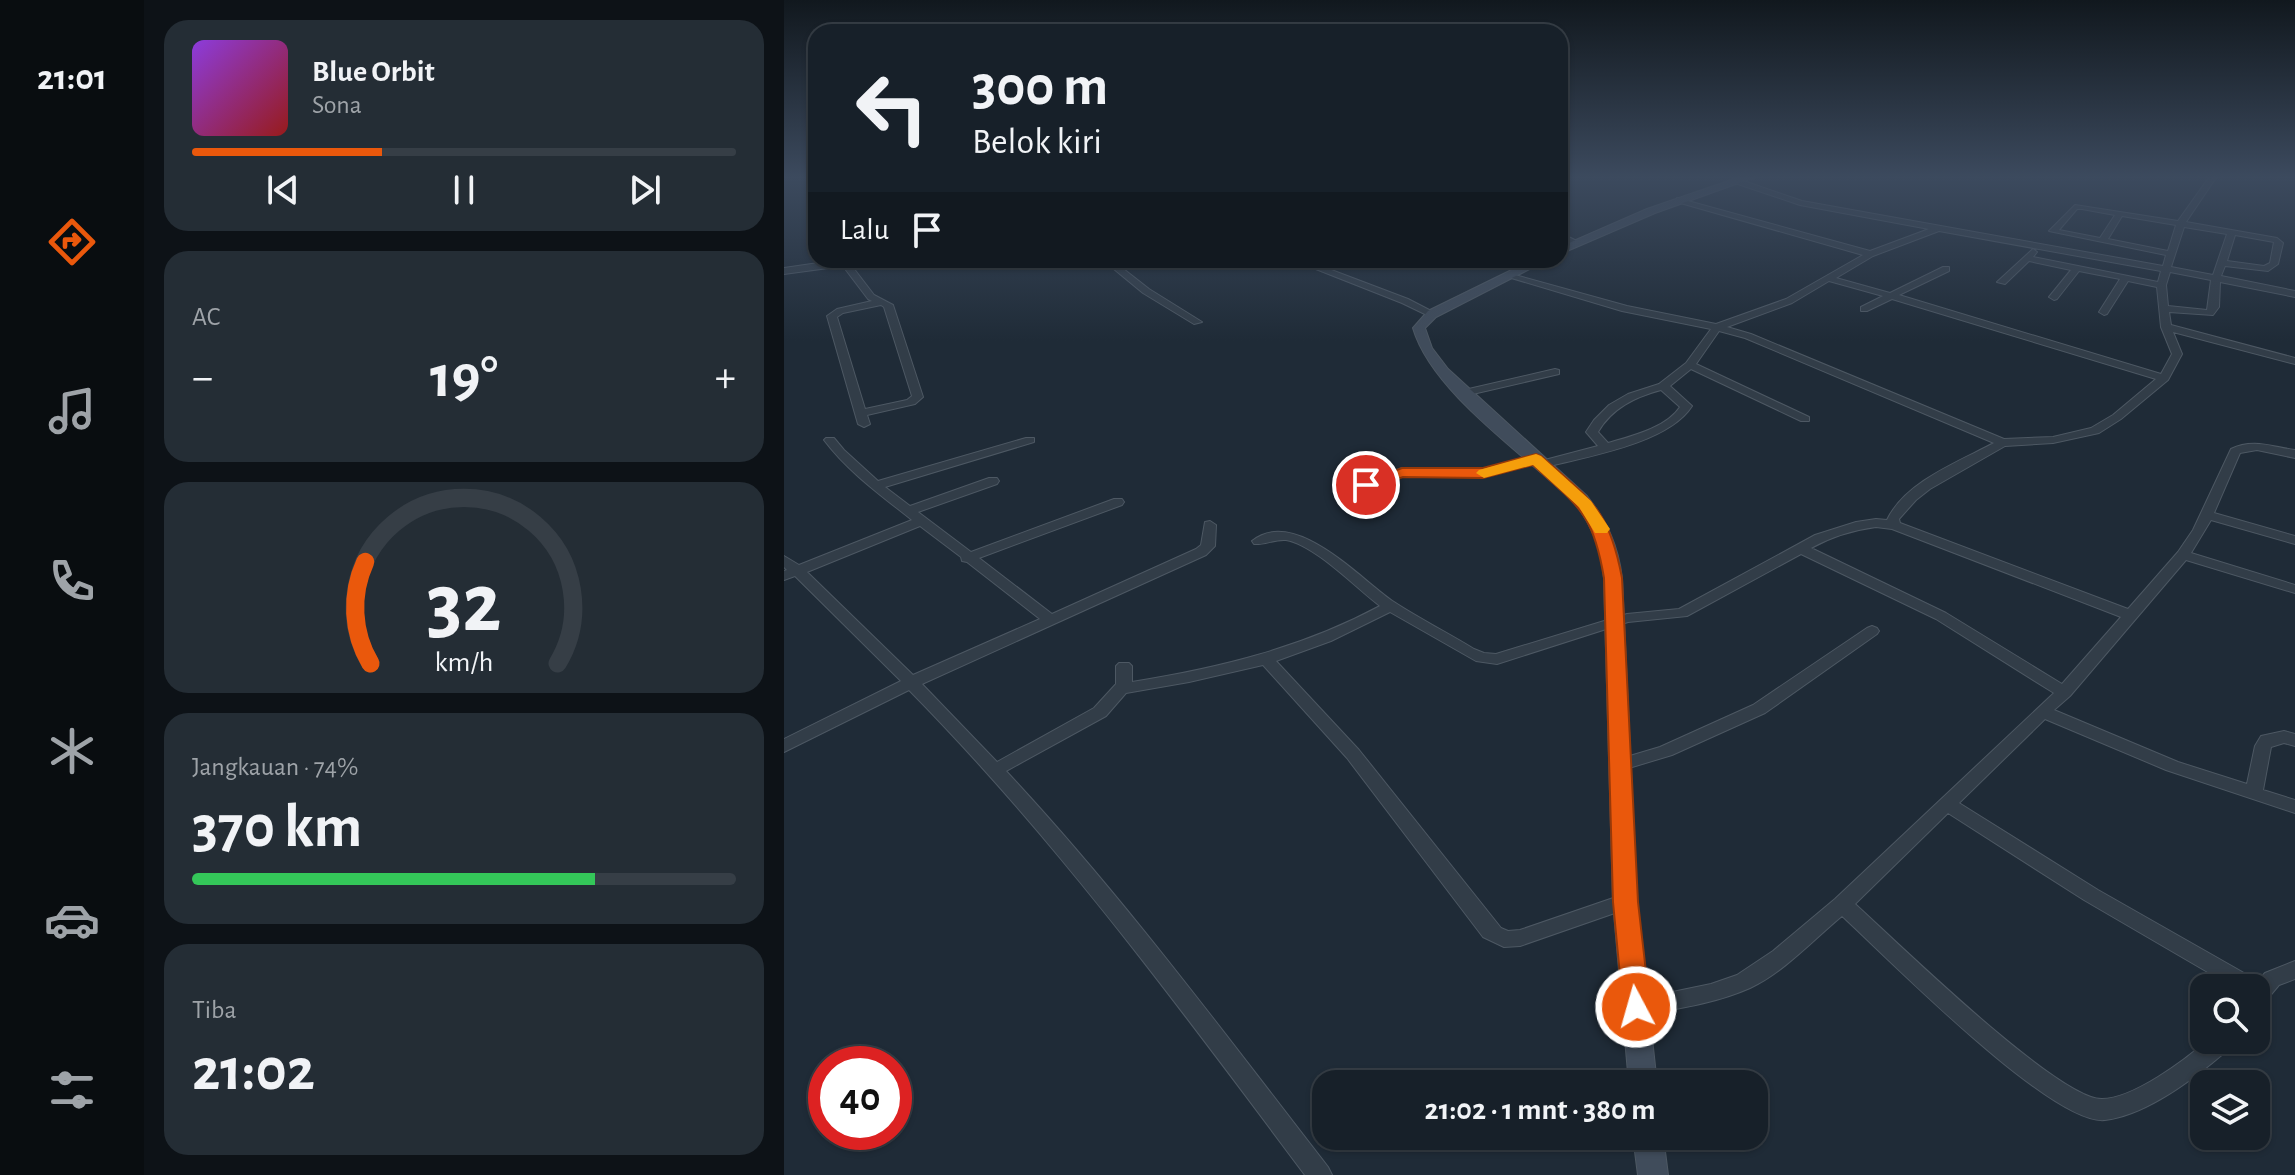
<!DOCTYPE html>
<html lang="id">
<head>
<meta charset="utf-8">
<style>
	body { margin:0; font-family:"Alegreya Sans",sans-serif; background:#242d35; color:#f1f3f6; height:100vh; display:flex; flex-direction:column; font-size:30px; white-space:nowrap }
	* { box-sizing:border-box; margin:0 }
	p { font-size:26px; color:#9ea3a8 }
	.icon { flex:none; width:44px; height:44px; fill:none; stroke:currentColor; stroke-width:2; stroke-linecap:round; stroke-linejoin:round }
	.map { position:relative; flex:1; overflow:hidden }
	.panel { display:flex; flex-direction:column; gap:20px; padding:20px; background:#0d1217; width:640px }
	.panel>* { flex:none }
	.hud { position:absolute; left:24px; top:24px; width:760px; height:244px; border-radius:24px; box-shadow:0 2px 6px #0004,0 0 0 2px #363e46; background:#172029; color:#f1f3f6; overflow:hidden }
	.controls { position:absolute; left:1406px; top:974px; display:grid; gap:16px }
	.controls a { display:grid; place-items:center; width:80px; height:80px; border-radius:16px; background:#172029; box-shadow:0 2px 6px #0004,0 0 0 2px #363e46; font-size:40px }
	.speed { position:absolute; left:24px; top:1046px; display:flex; gap:16px; font-size:40px; font-weight:700; text-align:center }
	.speed>* { display:grid; place-content:center; width:104px; height:104px; border-radius:50%; background:#172029; box-shadow:0 2px 6px #0004,0 0 0 2px #363e46; line-height:1 }
	.speed .limit { border:12px solid #d22; background:#fff; color:#111 }
	.pin { position:absolute; display:grid; place-items:center; width:68px; height:68px; color:#fff; margin:-34px; border:4px solid #fff; border-radius:50%; box-shadow:0 2px 8px #0007 }
	.me { position:absolute; width:88px; margin:-44px; rotate:354deg; stroke-linejoin:round; filter:drop-shadow(0 0 6px #0008) }
	.turn { display:flex; align-items:center; gap:28px; height:168px; padding:0 32px; font-size:36px }
	.turn .icon { width:104px; height:104px; stroke-width:2.5 }
	.turn b { display:block; font-size:56px; line-height:68px }
	.then { display:flex; align-items:center; height:76px; padding:0 32px; background:#0003; gap:16px; font-size:30px }
	.big { font-size:60px; font-weight:600; line-height:1.1 }
	.panel .tile { flex:1; display:flex; flex-direction:column; justify-content:center; gap:12px; min-width:0; padding:0 28px; border-radius:24px; background:#242d35 }
	.panel .dial { align-items:center; gap:0 }
	.dial svg { height:208px; overflow:visible; fill:none; stroke:#363e46; stroke-width:7; stroke-linecap:round; text-anchor:middle }
	.dial text { fill:#f1f3f6; stroke:none }
	.song { display:flex; align-items:center; gap:24px }
	.cover { width:96px; height:96px; border-radius:12px; background:linear-gradient(135deg,hsl(270 70% 55%),hsl(0 70% 35%)) }
	.played { height:8px; border-radius:4px; background:linear-gradient(90deg,#ea580c 35%,#363e46 35%) }
	.keys { display:flex; justify-content:space-around; direction:ltr }
	.heat { display:flex; justify-content:space-between; align-items:center; font-size:44px; direction:ltr }
	.charge { height:12px; border-radius:6px; background:linear-gradient(90deg,#34c759 74%,#363e46 0) }
	.trip { position:absolute; left:528px; top:1070px; width:456px; height:80px; border-radius:24px; background:#172029; box-shadow:0 2px 6px #0004,0 0 0 2px #363e46; font-weight:600; line-height:80px; text-align:center }
	main { display:flex; flex:1; min-height:0 }
	.tab-bar { display:flex; flex-direction:column; width:144px; justify-content:space-around; align-items:center; background:#090d10; color:#9ea3a8 }
	.tab-bar .icon { width:56px; height:56px }
	.tab-bar .current { color:#ea580c }
	.tab-bar b { font-size:36px; color:#f1f3f6 }
	.map>svg:first-child { display:block }
	.lines { fill:none; stroke-linecap:round; stroke-linejoin:round }
	.street-casing { stroke:#4d5863; stroke-width:2 }
	.secondary-casing { stroke:#4d5863; stroke-width:2 }
	.street { fill:#323d48; fill-rule:evenodd }
	.secondary { fill:#404c5b; fill-rule:evenodd }
	.route { fill:#ea580c; stroke:#983908; stroke-width:2 }
	.slow { fill:#f59e0b }
</style>
</head>
<body>
<main>
<nav class="tab-bar">
<b>21:01</b>
<svg class="icon current" aria-label="directions" viewBox="0 0 24 24"><path d="M12 3l9 9-9 9-9-9zM9 14v-3h6M13 9l2 2-2 2"/></svg>
<svg class="icon" aria-label="music" viewBox="0 0 24 24"><path d="M9 18V5l10-2v13"/><circle cx="6" cy="18" r="3"/><circle cx="16" cy="16" r="3"/></svg>
<svg class="icon" aria-label="phone" viewBox="0 0 24 24"><path d="M5 4h4l2 5-3 2q2 4 5 5l2-3 5 2v4C11 20 4 13 5 4z"/></svg>
<svg class="icon" aria-label="climate" viewBox="0 0 24 24"><path d="M12 3v18M4 7l16 10M4 17L20 7"/></svg>
<svg class="icon" aria-label="car" viewBox="0 0 24 24"><path d="M5 17H2v-5l4-1 3-4h7l3 4 3 1v5h-3M9 17h6M6 11h13"/><circle cx="7" cy="17" r="2"/><circle cx="17" cy="17" r="2"/></svg>
<svg class="icon" aria-label="filters" viewBox="0 0 24 24"><path d="M4 7h16M4 17h16"/><circle cx="9" cy="7" r="2"/><circle cx="15" cy="17" r="2"/></svg>
</nav>
<section class="panel">
<div class="tile">
<div class="song"><i class="cover"></i><div><b>Blue Orbit</b><p>Sona</p></div></div>
<div class="played"></div>
<div class="keys"><svg class="icon" aria-label="previous" viewBox="0 0 24 24"><path d="M18 5L8 12l10 7zM5 5v14"/></svg><svg class="icon" aria-label="pause" viewBox="0 0 24 24"><path d="M8 5v14M16 5v14"/></svg><svg class="icon" aria-label="next" viewBox="0 0 24 24"><path d="M6 5l10 7-10 7zM19 5v14"/></svg></div>
</div>
<div class="tile"><p>AC</p>
<div class="heat"><a>−</a><b class="big">19°</b><a>+</a></div>
</div>
<div class="tile dial"><svg viewBox="0 0 100 80">
<path d="M14 69A42 42 0 1 1 86 69"/>
<path d="M14 69A42 42 0 0 1 12 30" stroke="#ea580c"/>
<text x="50" y="56" font-size="32" font-weight="700">32</text>
<text x="50" y="72" font-size="11">km/h</text>
</svg></div>
<div class="tile"><p>Jangkauan · 74%</p><b class="big">370 km</b><div class="charge"></div></div>
<div class="tile"><p>Tiba</p><b class="big">21:02</b></div>
</section>
<div class="map">
<svg width="1511" height="1175" viewBox="0 0 1511 1175">
	<rect width="100%" height="100%" fill="#1f2b37"/>
	<g class="lines">
		<defs>
			<g id="street">
				<path d="M1426 176H1433L1402 222 1493 238 1499 243 1494 264 1484 271 1441 266 1437 276 1511 291V297L1436 282 1435 307 1429 315 1385 312 1387 325 1511 358V364L1389 332 1398 354 1384 380 1337 419 1315 433 1269 443 1221 446 1146 489 1132 500 1115 519 1116 523 1344 609 1394 552 1409 530 1447 449C1469 438 1488 447 1511 450V458L1473 450 1456 453 1430 513 1511 536V544L1427 520 1407 553 1511 585V593L1402 560 1286 696 1270 710 1394 762 1463 784 1471 746 1477 736 1500 731 1511 734V746L1500 743 1487 747 1479 790 1511 800V813L1382 770 1261 719 1175 803 1314 890 1474 981 1481 973 1511 961V979L1495 985 1479 1004 1472 1007V988H1451L1300 900 1164 813 1071 904C1111 940 1274 1100 1318 1099 1349 1099 1401 1060 1424 1040H1450L1447 1047C1415 1075 1364 1115 1321 1120 1268 1126 1102 956 1058 916 1029 940 1000 972 966 988 930 1004 890 1009 852 1016L845 1013 842 1007 845 1001 927 984 953 975 989 951 1051 899 1270 693 1152 619 1017 554 903 616 844 622 713 664 692 661 606 612 547 641 492 661 575 750 717 928 724 931 736 930 841 894 848 897 851 902 848 907 736 946 720 947 699 937 563 758 479 665 405 682 342 693 322 716 222 771C338 895 440 1033 544 1167L548 1175H521C396 1008 272 839 125 690L0 752V739L117 681 11 576 0 580V571L3 570 0 567V556L15 565 128 520C98 496 64 472 40 440L42 438H50L60 450 94 481 242 438H250V442L101 487 126 506 205 478H213L215 481 213 484 134 512 187 552 330 499H338L340 502 338 505 195 558 268 614 412 549 417 545 421 522 426 521 432 525 431 546 422 555 138 684 213 762 310 708 332 684V666L335 663H345L348 666V682C435 668 518 648 596 606 572 588 531 545 502 540 490 539 481 545 470 544L468 541C511 506 577 580 610 602 636 619 664 633 690 649L700 653 712 654 843 614 895 609 1031 535 1072 522 1092 519 1103 520C1121 482 1174 462 1210 443L961 338 935 331 912 364 1025 417V421H1017L907 369 886 386 908 406C884 444 800 457 758 468L754 467 753 462 699 477 619 476 586 488H578L576 485 578 482 618 468 699 469 752 455 756 456 757 461 814 446 802 432 810 420 825 405 844 394 875 384 902 363 927 329 838 311 724 277V273L843 306 932 324 1002 299 1079 255 893 202V198L1086 251 1145 229 1016 205 951 183V179H954L1018 201 1379 266 1382 255 1265 231 1291 205 1394 221ZM1293 209H1298L1331 215 1316 238 1275 230ZM1338 216 1392 225 1384 251 1324 239ZM1400 227 1443 234 1429 275 1387 267ZM1155 231 1377 271 1374 282 1249 257 1253 252 1249 249 1213 282 1221 284 1245 261 1287 270 1265 297 1270 300 1273 299 1295 271 1336 279 1315 312 1320 315 1323 314 1344 281 1373 287 1377 327 1388 354 1377 374 1115 295 1165 271V267H1159L1106 293 1052 278 1089 256ZM1451 235 1490 242 1486 263 1480 266 1443 261ZM1386 272 1427 280 1423 310 1384 306 1382 285ZM1045 281 1099 296 1077 307V311H1083L1108 299 1372 379 1329 415 1307 428 1269 437 1220 439 967 334 943 327 1008 303ZM877 390 896 407C882 428 848 436 824 443L814 432C828 408 851 397 877 390ZM136 526 177 557 178 561 183 562 256 619 129 675 23 572ZM1092 527 1108 529 1337 617 1278 684 1162 613 1027 548C1047 537 1069 530 1092 527Z"/>
				<polygon points="776,233 795,242 796,244 789,246 776,238"/>
				<path d="M55 260H86L67 265 90 295 109 305 139 397 131 404 83 415 86 424 80 427 74 424 43 316 53 309 88 301 84 299 59 266 0 274V268ZM97 305 100 307 128 396 123 400 81 409 53 317 59 313Z"/>
				<polygon points="319,260 328,260 365,289 418,322 410,324 359,293"/>
				<polygon points="509,260 521,260 624,299 653,314 645,316 618,303"/>
				<polygon points="771,369 775,370 775,374 680,396 675,393 676,391"/>
				<polygon points="1088,626 1093,628 1095,631 1093,634 981,713 888,755 835,771 829,769 827,765 829,761 876,747 969,705 1083,628"/>
			</g>
			<g id="secondary">
				<polygon points="959,176 974,176 871,213 776,254 776,247 863,209"/>
				<path d="M748 260H763L652 317 641 328 648 348 664 369 803 496C823 522 834 545 838 578L853 902 873 1084H845L829 902 820 578C817 548 809 527 791 503 742 455 648 393 629 328L644 311Z"/>
				<polygon points="849,1136 879,1136 884,1175 854,1175"/>
			</g>
		</defs>
		<use href="#street" class="street-casing"/>
		<use href="#secondary" class="secondary-casing"/>
		<use href="#street" class="street"/>
		<use href="#secondary" class="secondary"/>
	</g>
	<linearGradient id="sky" x2="0" y2="1"><stop stop-color="#11181e"/><stop offset="0.52" stop-color="#3c4a5e"/><stop offset="1" stop-color="#3c4a5e" stop-opacity="0"/></linearGradient>
	<rect width="1511" height="341" fill="url(#sky)"/>
	<path class="route" d="M752 454 757 456C808 501 825 509 838 578L854 902 866 1007 862 1016 852 1019 843 1016 839 1007 829 902 820 578C809 513 796 508 749 465L699 478 619 477 582 490 574 485 618 468H699Z"/>
	<polygon class="slow" points="752,454 757,456 807,501 826,529 823,533 811,533 795,507 749,465 700,478 692,473 695,470"/>
</svg>
<div class="controls">
<a><svg class="icon" aria-label="search" viewBox="0 0 24 24"><circle cx="10" cy="10" r="6"/><path d="M15 15l6 6"/></svg></a>
<a><svg class="icon" aria-label="layers" viewBox="0 0 24 24"><path d="M12 4l9 5-9 5-9-5zM3 14l9 5 9-5"/></svg></a>
</div>
<div class="speed"><div class="limit">40</div></div>
<div class="pin" style="left:582px;top:485px;background:#d93025"><svg class="icon" aria-label="arrive" viewBox="0 0 24 24"><path d="M6 21V4h12l-3 4 3 4H6"/></svg></div>
<svg class="me" style="left:852px;top:1007px" viewBox="-20 -20 40 40"><circle r="17" fill="#ea580c" stroke="#fff" stroke-width="3"/><path d="M0-11L8 9 0 5-8 9z" fill="#fff"/></svg>
<div class="trip">21:02 · 1 mnt · 380 m</div>
<div class="hud">
<div class="turn"><svg class="icon" aria-label="left" viewBox="0 0 24 24"><path d="M17 20v-9H6M10 6l-5 5 5 5"/></svg><div><b>300 m</b>Belok kiri</div></div>
<div class="then">Lalu<svg class="icon" aria-label="arrive" viewBox="0 0 24 24"><path d="M6 21V4h12l-3 4 3 4H6"/></svg></div>
</div>
</div>
</main>
</body>
</html>
